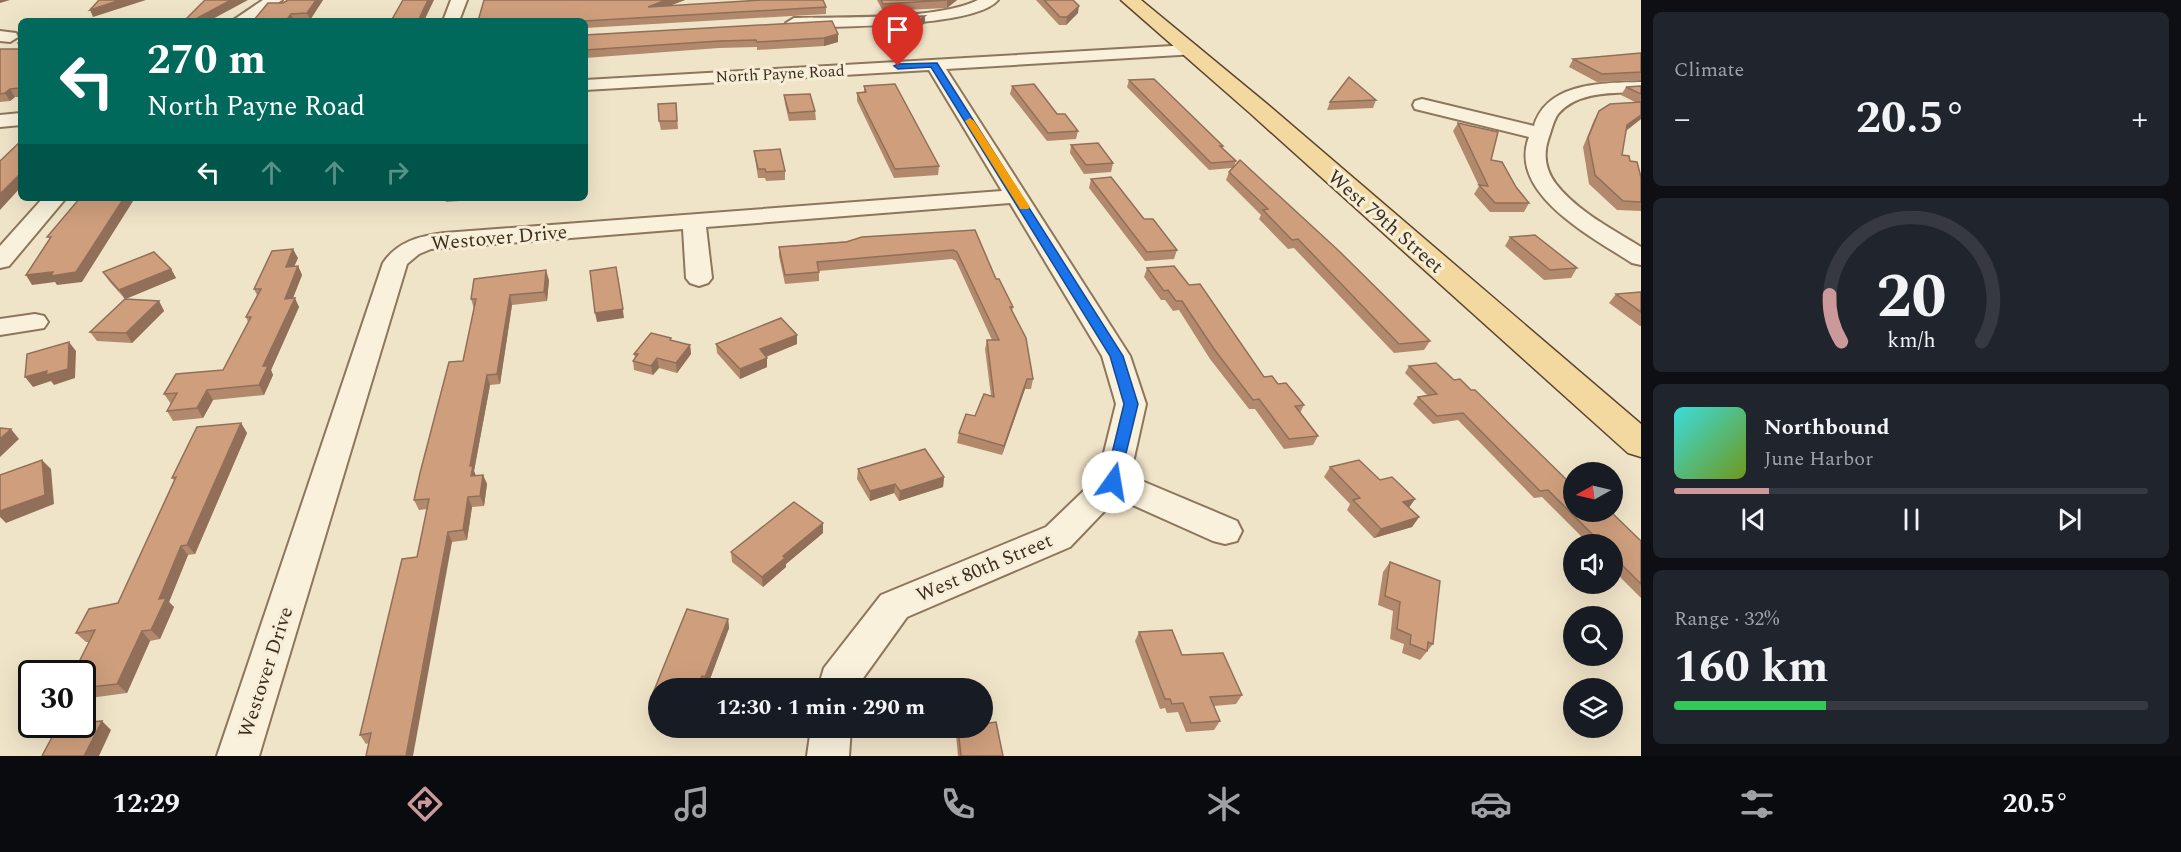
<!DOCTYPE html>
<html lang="en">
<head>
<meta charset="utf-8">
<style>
	body { margin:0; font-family:Spectral,serif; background:#20242c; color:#f1f3f6; height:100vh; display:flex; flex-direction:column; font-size:22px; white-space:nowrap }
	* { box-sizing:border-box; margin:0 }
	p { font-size:20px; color:#9ea1a6 }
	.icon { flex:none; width:33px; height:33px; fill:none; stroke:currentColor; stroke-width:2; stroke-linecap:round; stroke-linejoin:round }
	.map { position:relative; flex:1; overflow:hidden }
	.panel { display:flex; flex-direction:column; gap:12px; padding:12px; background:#0d0f14; width:540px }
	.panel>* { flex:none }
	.guide { position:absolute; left:18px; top:18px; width:570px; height:183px; border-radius:9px; box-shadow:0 6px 24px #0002; background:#00695c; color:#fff; overflow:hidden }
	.needle { width:39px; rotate:262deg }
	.buttons { position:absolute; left:1563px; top:462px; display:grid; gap:12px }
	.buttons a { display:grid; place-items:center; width:60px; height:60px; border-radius:50%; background:#171b24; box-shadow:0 6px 24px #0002; font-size:30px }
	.speed { position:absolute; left:18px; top:660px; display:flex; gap:12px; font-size:30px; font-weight:700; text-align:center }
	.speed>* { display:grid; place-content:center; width:78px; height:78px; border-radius:50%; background:#171b24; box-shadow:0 6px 24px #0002; line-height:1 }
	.speed .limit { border:3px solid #111; border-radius:9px; background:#fff; color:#111 }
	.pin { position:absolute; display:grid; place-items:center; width:51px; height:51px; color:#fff; margin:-62px -26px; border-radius:50% 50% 50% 0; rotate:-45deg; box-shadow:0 0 6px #0007 }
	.pin .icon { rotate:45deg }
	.me { position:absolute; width:66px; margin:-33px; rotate:13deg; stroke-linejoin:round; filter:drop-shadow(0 0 4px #0008) }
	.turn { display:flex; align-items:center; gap:21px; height:126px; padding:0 30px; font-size:27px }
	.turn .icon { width:78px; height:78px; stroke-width:2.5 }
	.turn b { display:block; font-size:42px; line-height:51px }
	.lanes { display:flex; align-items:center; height:57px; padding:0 30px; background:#0003; justify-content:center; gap:30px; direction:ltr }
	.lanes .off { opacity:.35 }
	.big { font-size:45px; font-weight:700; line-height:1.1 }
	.panel .tile { flex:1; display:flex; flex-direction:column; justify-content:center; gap:9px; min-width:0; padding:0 21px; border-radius:9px; background:#20242c }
	.panel .dial { align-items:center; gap:0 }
	.dial svg { height:156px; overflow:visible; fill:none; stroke:#363941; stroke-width:7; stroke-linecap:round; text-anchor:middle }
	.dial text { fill:#f1f3f6; stroke:none }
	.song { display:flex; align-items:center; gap:18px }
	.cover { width:72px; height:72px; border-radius:9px; background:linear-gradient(135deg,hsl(180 70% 55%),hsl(80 70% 35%)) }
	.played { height:6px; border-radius:3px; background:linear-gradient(90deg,#cc999b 20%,#363941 20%) }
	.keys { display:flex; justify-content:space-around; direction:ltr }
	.heat { display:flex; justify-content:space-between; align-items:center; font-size:33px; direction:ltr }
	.charge { height:9px; border-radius:4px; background:linear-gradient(90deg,#34c759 32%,#363941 0) }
	.trip { position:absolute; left:648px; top:678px; width:345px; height:60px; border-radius:30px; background:#171b24; box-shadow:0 6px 24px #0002; font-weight:700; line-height:60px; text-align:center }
	.menu { display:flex; height:96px; justify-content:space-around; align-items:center; background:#090b0e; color:#9ea1a6 }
	.menu .icon { width:42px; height:42px }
	.menu .active { color:#cc999b }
	.menu b { font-size:27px; color:#f1f3f6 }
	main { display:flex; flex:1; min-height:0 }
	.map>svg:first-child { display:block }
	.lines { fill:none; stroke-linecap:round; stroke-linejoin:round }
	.minor-casing { stroke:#8d765c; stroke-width:4 }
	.major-casing { stroke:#5b4430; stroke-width:3 }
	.minor { fill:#faf1dc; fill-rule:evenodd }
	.major { fill:#f3d9a0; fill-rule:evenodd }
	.wall { fill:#b2896c }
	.shaded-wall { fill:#916f58 }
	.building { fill:#cf9f7d; stroke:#916f58; stroke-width:1.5 }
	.route { fill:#1a73e8; stroke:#114b97; stroke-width:1.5 }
	.slow { fill:#f59e0b }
	.labels { text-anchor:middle; stroke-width:6; stroke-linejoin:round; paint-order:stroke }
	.far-street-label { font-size:16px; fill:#3d2e20; stroke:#f7eed8 }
	.street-label { font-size:20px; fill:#3d2e20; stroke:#f7eed8 }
</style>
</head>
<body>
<main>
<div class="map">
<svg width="1641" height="756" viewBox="0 0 1641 756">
	<rect width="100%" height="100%" fill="#f0e4c8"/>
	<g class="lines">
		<defs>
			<g id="minor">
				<polygon points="263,0 282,0 251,21 232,21"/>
				<polygon points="451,0 467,0 459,21 443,21"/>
				<path d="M978 0H998C975 28 833 26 794 28L786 23 794 18C841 17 939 20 978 0Z"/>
				<polygon points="0,31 16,33 18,37 10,42 0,41"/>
				<path d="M1190 45 1196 46 1199 50 1196 54 946 69 1130 356 1146 404 1130 476 1237 521 1242 531 1237 541 1225 544 1213 541 1117 498 1070 547 907 617 856 688H818L824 668 881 595 1046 527 1098 477 1116 404 1102 356 1010 203 706 227 712 278 708 283 699 286 690 283 686 278 683 229 431 249 419 254 407 264 259 756H217L383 263C397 242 419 236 444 233L1002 191 929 70 585 90V80Z"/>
				<path d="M1641 82V92C1614 93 1577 91 1558 114 1553 121 1551 132 1548 140 1543 156 1546 171 1556 184 1577 211 1612 229 1641 247V265L1632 263C1594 238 1507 194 1529 137L1415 109 1413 105 1415 101 1422 99 1534 126C1547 82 1603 83 1641 82Z"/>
				<polygon points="21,113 21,125 0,127 0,115"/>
				<polygon points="43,198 66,198 9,266 0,268 0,246"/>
				<polygon points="35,314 44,316 48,322 44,328 0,335 0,319"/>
				<polygon points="811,728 851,728 849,756 807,756"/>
			</g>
			<polygon id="major" points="1121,0 1141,0 1267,104 1641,424 1641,457 1628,453 1251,114"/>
		</defs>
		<use href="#minor" class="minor-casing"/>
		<use href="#major" class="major-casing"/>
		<use href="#minor" class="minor"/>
		<use href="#major" class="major"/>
	</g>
	<g class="wall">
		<polygon points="323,0 310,20 253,21 283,3"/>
		<polygon points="484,0 685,0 671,5 826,7 826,14 585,28 585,21 478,21"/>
		<polygon points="877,0 957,0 947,8 883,11"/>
		<polygon points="1036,0 1073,0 1078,13 1066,25 1059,25"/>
		<polygon points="925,16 925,23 899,42 890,25 890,18"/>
		<polygon points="838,34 838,42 824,46 757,50 757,47 719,48 585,58 585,35"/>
		<polygon points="21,43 21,97 15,97 10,101 0,102 0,49 21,49"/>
		<polygon points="1641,53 1641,80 1597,82 1569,67 1573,59"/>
		<polygon points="1129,80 1223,146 1222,148 1236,161 1234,166 1430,341 1424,350 1394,353 1294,248 1288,249 1259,219 1261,215 1226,180 1229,172 1232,168 1209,170 1127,87"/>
		<polygon points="864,86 939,166 938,175 894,178 857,101 857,93 864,92"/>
		<polygon points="1012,86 1078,131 1076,139 1047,141 1010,94"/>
		<polygon points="1641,86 1641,119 1626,130 1622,155 1630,161 1641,177 1641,211 1617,210 1589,184 1583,147 1594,120 1599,111 1635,102 1621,95 1626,87"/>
		<polygon points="784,95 815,111 816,120 789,121 785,104"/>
		<polygon points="1376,100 1373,108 1327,110 1330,102"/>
		<polygon points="676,103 678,129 661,130 659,121"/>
		<polygon points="1458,123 1529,203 1524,212 1490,212 1474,194 1479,186 1453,131"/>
		<polygon points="1071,145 1113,163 1111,172 1084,174 1070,153"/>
		<polygon points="754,151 785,171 785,180 766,181 765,178 758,178"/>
		<polygon points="1091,179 1144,219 1177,250 1174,259 1145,261 1089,188"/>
		<polygon points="445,198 473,198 473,200 446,202"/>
		<polygon points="975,230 996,279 1013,307 1012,311 1033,379 1031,389 1025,389 1002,455 957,443 959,433 975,416 991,396 985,349 987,340 992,340 956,261 952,259 819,271 819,281 785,284 779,256 779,247"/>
		<polygon points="1510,237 1577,268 1571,278 1544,280 1505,246"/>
		<polygon points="298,258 294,266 298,266 302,275 293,298 299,307 271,370 273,375 264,395 213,400 203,418 173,421 167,411 171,404 164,394 223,370 248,322 246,317 257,295 254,289"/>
		<polygon points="1147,268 1264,377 1278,384 1304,405 1300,413 1318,436 1313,445 1284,449 1255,409 1249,409 1210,359 1179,310 1173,311 1165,300 1161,300 1144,277"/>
		<polygon points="171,269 176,278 126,299 159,301 164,311 132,343 97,341 90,332 125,299 109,281 103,272"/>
		<polygon points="549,280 547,301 512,305 500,384 490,385 474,471 476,476 483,475 487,484 484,506 472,507 467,540 452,542 369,743 366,744 360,735 417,557 427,509 419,510 414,500 463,361 474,309 471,299"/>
		<polygon points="1641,292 1641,326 1640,326 1609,303 1616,294"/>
		<polygon points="797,335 797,344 766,357 767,367 740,379 717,353 716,344"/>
		<polygon points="671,338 671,340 690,345 691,354 677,373 659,368 653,375 634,370 633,361 635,358 634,354"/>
		<polygon points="1409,366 1574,512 1641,541 1641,598 1612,569 1612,544 1589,544 1542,497 1534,498 1458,420 1433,424 1413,404 1418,397 1427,395 1405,373"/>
		<polygon points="241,423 247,433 195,554 188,555 169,602 174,607 160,639 150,641 127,693 82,699 82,674 89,642 86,642 76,633 118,603 175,481 172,478"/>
		<polygon points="1330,467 1380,480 1415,499 1409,508 1419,517 1412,527 1374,538 1347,510 1350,504 1324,477"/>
		<polygon points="858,469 944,477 943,487 899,501 894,493 870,501 857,479"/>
		<polygon points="823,533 786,564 786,567 763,587 732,562 731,552"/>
		<polygon points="1390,562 1433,644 1420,660 1402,653 1404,644 1390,639 1393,611 1378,605 1383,572"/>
		<polygon points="728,619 729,628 707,687 703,686 658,688 658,704 655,703 653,693"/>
		<polygon points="1139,632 1182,655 1242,695 1236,704 1214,706 1220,721 1214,730 1186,732 1178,712 1167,713 1165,708 1160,709 1135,641"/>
		<polygon points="957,728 1003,756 958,756 956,735"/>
	</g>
	<g class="shaded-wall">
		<polygon points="0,0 10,0 0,3"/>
		<polygon points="120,0 146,0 93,17 90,10"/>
		<polygon points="231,0 248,0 209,21 192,21"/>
		<polygon points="316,0 323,0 310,20 307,13"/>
		<polygon points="428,0 434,0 424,21 419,21 419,19"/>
		<polygon points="666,0 685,0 648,14 648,7"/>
		<polygon points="948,0 957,0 947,8 947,1"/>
		<polygon points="1079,6 1078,13 1066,25 1067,17"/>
		<polygon points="291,14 294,21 286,21"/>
		<polygon points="925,16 925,23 899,42 899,35"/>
		<polygon points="838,34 838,42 824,46 824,38"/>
		<polygon points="10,89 15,97 10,101 5,93"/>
		<polygon points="1641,115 1641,119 1622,134 1627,125"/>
		<polygon points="21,173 21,187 0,210 0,194"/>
		<polygon points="124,198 135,198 82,282 57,285 55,282 32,285 26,275 53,272"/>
		<polygon points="293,249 298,258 290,276 286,267"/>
		<polygon points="298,266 302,275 289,308 285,299"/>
		<polygon points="171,269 176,278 125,299 119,290"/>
		<polygon points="546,270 549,280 547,301 544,292"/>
		<polygon points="618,276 624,318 597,322 595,313"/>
		<polygon points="510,295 512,305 500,384 497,374"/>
		<polygon points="295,298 299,307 271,370 273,375 264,395 259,385 263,366"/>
		<polygon points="159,301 164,311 132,343 126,333"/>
		<polygon points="797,335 797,344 760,359 760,349"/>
		<polygon points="69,342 76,351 75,378 54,385 51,381 33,387 25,377"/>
		<polygon points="690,345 691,354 677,373 676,363"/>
		<polygon points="657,358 659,368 653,375 651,366"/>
		<polygon points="767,358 767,367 740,379 740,369"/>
		<polygon points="487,375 490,385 474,471 476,476 471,476 470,466"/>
		<polygon points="1027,379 1025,389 1002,455 1004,446"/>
		<polygon points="207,390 213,400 203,418 197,408"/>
		<polygon points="241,423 247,433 195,554 187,545"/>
		<polygon points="11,429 19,439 0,457 0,439"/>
		<polygon points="42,460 51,469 54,504 6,523 0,517 0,511"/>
		<polygon points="483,475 487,484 484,506 480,496"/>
		<polygon points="944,477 943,487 899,501 900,491"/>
		<polygon points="895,484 894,493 870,501 870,491"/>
		<polygon points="468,497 472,507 467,540 463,530"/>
		<polygon points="1415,499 1408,508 1403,502"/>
		<polygon points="1419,517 1412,527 1374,538 1381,529"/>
		<polygon points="823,523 823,533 786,564 786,567 763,587 762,577 783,556"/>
		<polygon points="448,532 452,542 413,756 406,756"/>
		<polygon points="181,546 188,555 169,602 174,607 160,639 151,630 159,599"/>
		<polygon points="728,619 729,628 707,687 705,677"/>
		<polygon points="142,631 150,641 127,693 117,684"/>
		<polygon points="702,676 703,686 702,688 697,688"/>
		<polygon points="102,721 111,730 99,756 84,756"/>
	</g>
	<g class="building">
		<polygon points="99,0 120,0 90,10"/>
		<polygon points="205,0 231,0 192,21 188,21 186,19"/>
		<polygon points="288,0 316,0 307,13 291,14 286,21 253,21 268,3 283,3"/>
		<polygon points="403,0 428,0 419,19 414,19 413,21 391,21"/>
		<polygon points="484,0 666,0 648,7 762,0 823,0 826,7 584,21 478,21"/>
		<polygon points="881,0 948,0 883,4"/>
		<polygon points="1044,0 1073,0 1079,6 1067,17 1060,17"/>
		<polygon points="925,16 899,35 890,18"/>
		<polygon points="832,21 838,34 824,38 757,42 756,40 719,41 585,50 585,35"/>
		<polygon points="18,43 21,43 21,87 20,88 10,89 5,93 0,94 0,49 21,49"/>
		<polygon points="1641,53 1641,72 1602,74 1573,59"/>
		<polygon points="1349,77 1376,100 1330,102"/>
		<polygon points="1154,79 1223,146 1220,146 1236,161 1211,163 1129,80"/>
		<polygon points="895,84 939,166 895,169 857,93 866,92 864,86"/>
		<polygon points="1034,84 1057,114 1065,114 1078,131 1048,133 1012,86"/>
		<polygon points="1641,86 1641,94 1626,87"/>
		<polygon points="810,94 815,111 789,113 784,95"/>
		<polygon points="1641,102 1641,115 1627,125 1622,155 1629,156 1630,161 1637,162 1641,177 1641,202 1623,201 1595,175 1588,138 1599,111 1610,104"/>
		<polygon points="676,103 677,121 659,121 658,104"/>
		<polygon points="1458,123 1498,132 1491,160 1502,162 1516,187 1529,203 1495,203 1479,185 1488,186"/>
		<polygon points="21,141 21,167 20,168 21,168 21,173 0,194 0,161"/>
		<polygon points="1098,143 1113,163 1086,165 1071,145"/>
		<polygon points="780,149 785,171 766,172 765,169 758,169 754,151"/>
		<polygon points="1240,160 1339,251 1430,341 1399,344 1298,239 1292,240 1263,210 1268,209 1229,172"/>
		<polygon points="1111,177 1144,219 1153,219 1177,250 1147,252 1091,179"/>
		<polygon points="80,198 124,198 76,272 51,276 53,272 26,275 51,237 47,237"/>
		<polygon points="975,230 996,279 999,279 1013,307 1010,307 1026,338 1033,379 1027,379 1004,446 959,433 966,414 975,416 984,394 994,397 987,340 999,340 957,252 953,250 817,262 819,272 785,275 779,247 846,242 862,237"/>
		<polygon points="1535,235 1577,268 1550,270 1510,237"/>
		<polygon points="293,249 286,267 298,266 285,299 295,298 263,366 268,366 259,385 207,390 197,408 167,411 177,393 164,394 176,374 223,370 251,317 246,317 261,289 254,289 272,251"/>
		<polygon points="154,252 171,269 119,290 103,272"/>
		<polygon points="1174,266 1189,285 1200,284 1264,377 1272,376 1278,384 1286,383 1304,405 1295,406 1318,436 1289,439 1259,399 1253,400 1214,349 1182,301 1176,301 1168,290 1164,291 1147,268"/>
		<polygon points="616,267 623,309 595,313 590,271"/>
		<polygon points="546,270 544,292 510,295 497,374 487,375 470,466 473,466 471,476 483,475 480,496 468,497 463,530 448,532 406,756 366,756 371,733 360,735 402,559 417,557 429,499 414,500 420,473 449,362 463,361 476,299 471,299 474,279"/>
		<polygon points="1641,292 1641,312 1616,294"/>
		<polygon points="125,299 159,301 126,333 90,332"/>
		<polygon points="781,318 797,335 760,349 767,358 740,369 716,344"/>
		<polygon points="651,333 671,338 670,340 690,345 676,363 657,358 651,366 633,361 638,354 634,354"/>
		<polygon points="69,342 68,369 46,375 47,371 25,377 27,354"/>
		<polygon points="1436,363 1454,380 1460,379 1471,390 1475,390 1574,487 1574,512 1611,512 1641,541 1641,584 1612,555 1612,544 1602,544 1548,490 1540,491 1463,413 1437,416 1418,397 1437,394 1409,366"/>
		<polygon points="241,423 187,545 181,546 159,599 166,598 151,630 142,631 117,684 82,688 82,674 73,674 95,630 76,633 89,609 118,603 176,477 172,478 197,427"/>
		<polygon points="0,428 11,429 0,439"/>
		<polygon points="925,449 944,477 900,491 895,484 870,491 858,469"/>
		<polygon points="42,460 45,495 0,511 0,475"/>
		<polygon points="1359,460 1380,480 1392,477 1415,499 1403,502 1419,517 1381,529 1353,500 1360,498 1330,467"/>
		<polygon points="794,502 823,523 783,556 785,558 762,577 731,552"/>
		<polygon points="1390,562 1440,581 1433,644 1428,642 1427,651 1410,644 1411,635 1397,629 1400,602 1385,596"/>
		<polygon points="687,609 728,619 705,677 702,676 697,688 658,688 658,695 653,693"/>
		<polygon points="1172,630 1182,655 1223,653 1242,695 1210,697 1220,721 1191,723 1183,703 1172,704 1170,699 1165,699 1139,632"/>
		<polygon points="102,721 84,756 42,756 58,726 82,724 82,723"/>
		<polygon points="996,722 1003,756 961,756 958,728 982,728 982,724"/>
	</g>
	<polygon class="route" points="937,63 1123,356 1138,404 1118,486 1107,486 1105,482 1124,404 1110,356 931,67 898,69 894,66 898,64"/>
	<polygon class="slow" points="970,118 974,121 1030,207 1028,209 1020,209 1019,207 965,121"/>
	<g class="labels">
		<g class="far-street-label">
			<text transform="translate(780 73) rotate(-3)" y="6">North Payne Road</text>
		</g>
		<g class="street-label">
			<text transform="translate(1386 221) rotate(41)" y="7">West 79th Street</text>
			<text transform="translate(499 237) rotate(-5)" y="7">Westover Drive</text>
			<text transform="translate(984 567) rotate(-23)" y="7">West 80th Street</text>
			<text transform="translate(265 672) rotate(-72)" y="7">Westover Drive</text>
		</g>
	</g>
</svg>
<div class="buttons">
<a><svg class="needle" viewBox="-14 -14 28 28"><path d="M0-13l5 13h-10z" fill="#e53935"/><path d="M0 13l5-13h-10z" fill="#9ea1a6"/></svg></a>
<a><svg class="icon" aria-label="sound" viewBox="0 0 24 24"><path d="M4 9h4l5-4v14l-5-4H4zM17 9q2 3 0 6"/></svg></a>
<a><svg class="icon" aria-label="search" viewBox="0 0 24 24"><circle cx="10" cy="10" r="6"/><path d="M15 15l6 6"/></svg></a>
<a><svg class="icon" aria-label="layers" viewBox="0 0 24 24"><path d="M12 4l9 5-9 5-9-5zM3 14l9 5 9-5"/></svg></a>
</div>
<div class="speed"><div class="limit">30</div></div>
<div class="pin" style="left:898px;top:66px;background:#d93025"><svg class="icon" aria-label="arrive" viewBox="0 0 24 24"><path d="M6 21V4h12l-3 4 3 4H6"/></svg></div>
<svg class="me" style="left:1113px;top:482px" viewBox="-20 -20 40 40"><circle r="19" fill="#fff"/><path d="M0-13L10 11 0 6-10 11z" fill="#1a73e8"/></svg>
<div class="trip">12:30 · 1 min · 290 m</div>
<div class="guide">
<div class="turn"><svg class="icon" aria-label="left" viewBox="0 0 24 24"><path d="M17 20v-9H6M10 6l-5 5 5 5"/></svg><div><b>270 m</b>North Payne Road</div></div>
<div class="lanes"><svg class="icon" aria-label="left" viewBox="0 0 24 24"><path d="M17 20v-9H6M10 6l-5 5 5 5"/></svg><svg class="icon off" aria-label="ahead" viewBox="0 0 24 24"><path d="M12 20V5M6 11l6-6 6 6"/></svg><svg class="icon off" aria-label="ahead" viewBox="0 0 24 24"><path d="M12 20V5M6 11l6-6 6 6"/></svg><svg class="icon off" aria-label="right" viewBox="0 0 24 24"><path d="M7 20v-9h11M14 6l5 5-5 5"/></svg></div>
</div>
</div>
<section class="panel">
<div class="tile"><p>Climate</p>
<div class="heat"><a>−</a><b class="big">20.5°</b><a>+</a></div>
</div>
<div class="tile dial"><svg viewBox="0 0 100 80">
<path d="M14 69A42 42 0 1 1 86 69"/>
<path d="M14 69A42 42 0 0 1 8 45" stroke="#cc999b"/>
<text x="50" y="56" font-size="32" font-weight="700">20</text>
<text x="50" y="72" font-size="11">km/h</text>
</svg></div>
<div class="tile">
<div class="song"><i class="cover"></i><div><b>Northbound</b><p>June Harbor</p></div></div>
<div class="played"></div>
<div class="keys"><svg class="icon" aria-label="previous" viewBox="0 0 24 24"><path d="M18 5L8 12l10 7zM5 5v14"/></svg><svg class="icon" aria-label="pause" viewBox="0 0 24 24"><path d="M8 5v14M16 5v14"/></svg><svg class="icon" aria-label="next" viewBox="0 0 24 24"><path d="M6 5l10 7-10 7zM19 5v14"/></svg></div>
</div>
<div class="tile"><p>Range · 32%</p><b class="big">160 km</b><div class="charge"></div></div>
</section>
</main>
<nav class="menu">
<b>12:29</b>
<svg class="icon active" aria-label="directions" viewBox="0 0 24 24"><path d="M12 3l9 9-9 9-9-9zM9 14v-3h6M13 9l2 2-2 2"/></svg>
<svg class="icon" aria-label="music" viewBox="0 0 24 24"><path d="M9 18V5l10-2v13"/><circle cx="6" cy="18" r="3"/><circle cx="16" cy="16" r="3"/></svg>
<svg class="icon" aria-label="phone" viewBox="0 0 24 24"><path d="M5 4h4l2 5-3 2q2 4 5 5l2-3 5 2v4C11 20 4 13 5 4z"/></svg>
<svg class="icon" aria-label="climate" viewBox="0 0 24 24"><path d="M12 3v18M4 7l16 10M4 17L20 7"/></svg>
<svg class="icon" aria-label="car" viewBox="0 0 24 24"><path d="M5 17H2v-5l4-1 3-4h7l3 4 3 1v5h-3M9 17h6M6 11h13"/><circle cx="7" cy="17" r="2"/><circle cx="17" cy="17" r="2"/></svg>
<svg class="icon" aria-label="filters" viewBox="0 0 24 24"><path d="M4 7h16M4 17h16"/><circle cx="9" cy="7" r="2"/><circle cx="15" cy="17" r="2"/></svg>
<b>20.5°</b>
</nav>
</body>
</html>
